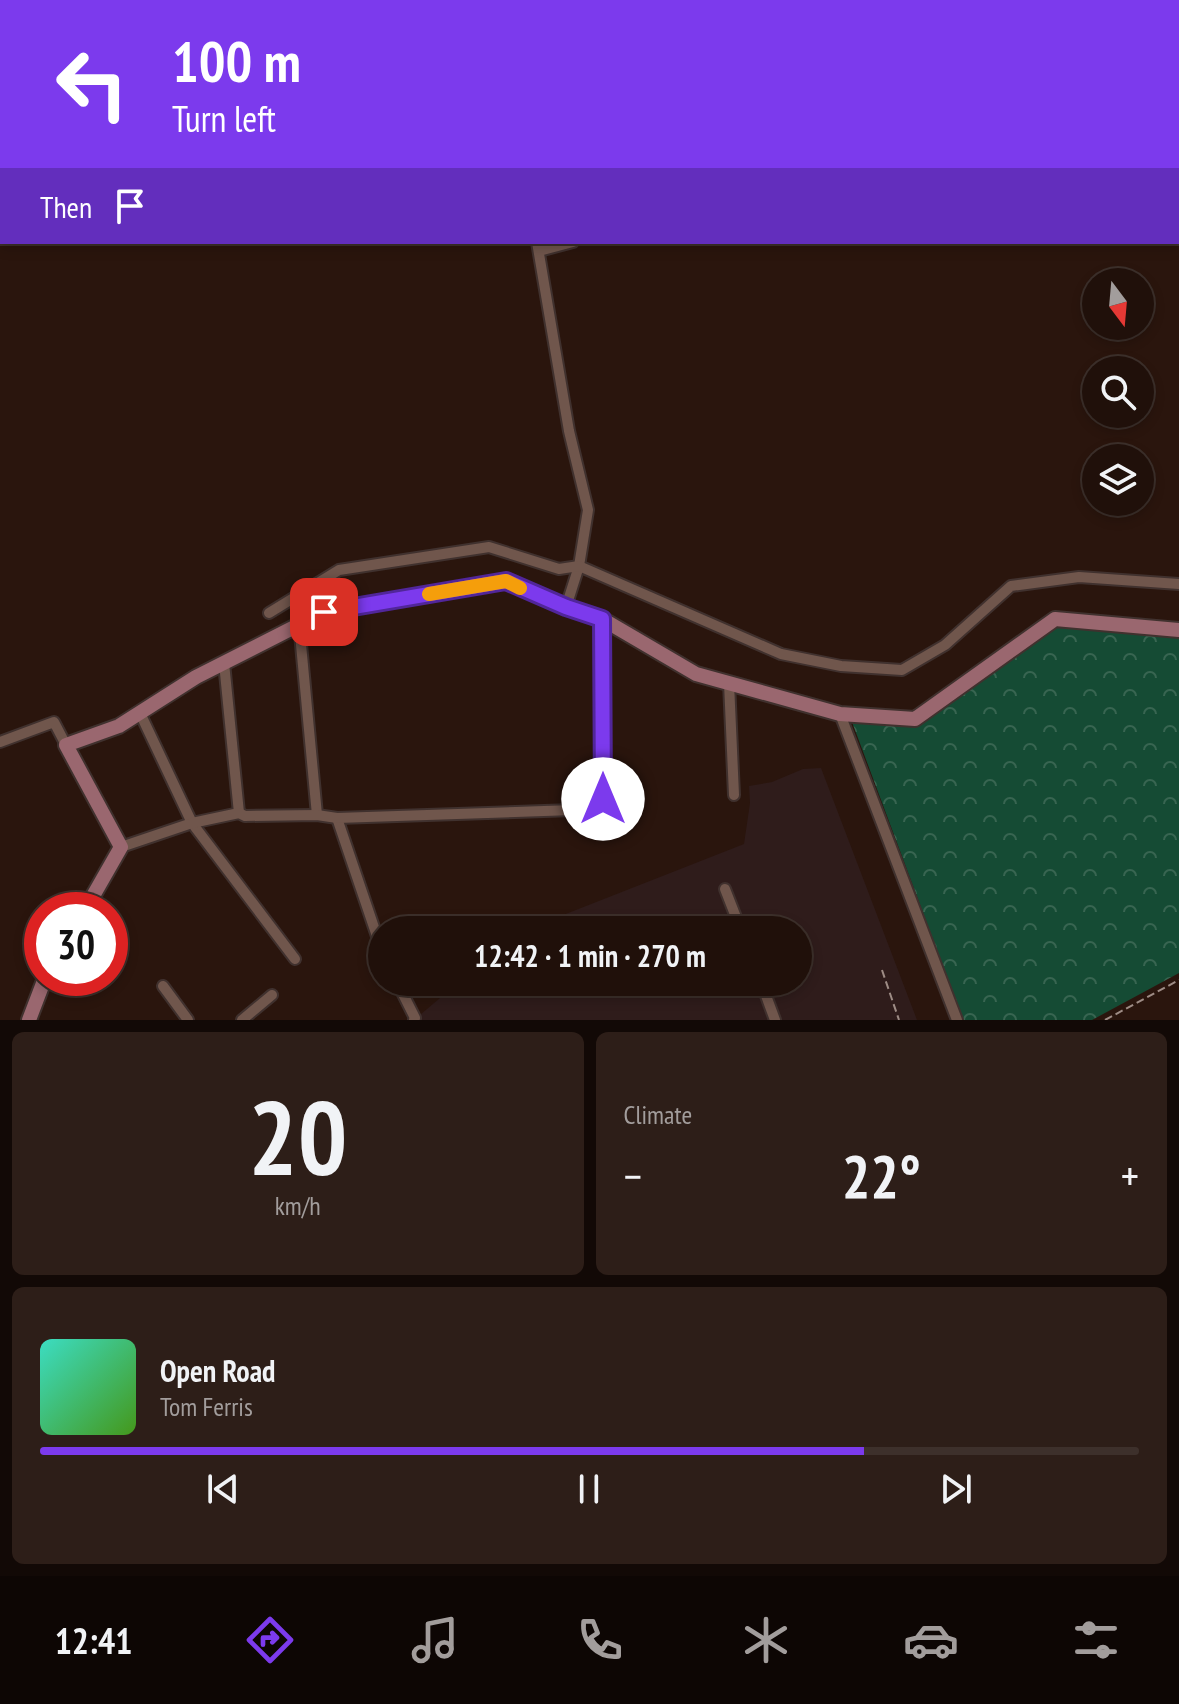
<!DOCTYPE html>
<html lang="en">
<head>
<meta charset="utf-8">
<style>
	body { margin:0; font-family:"PT Sans Narrow",sans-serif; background:#2d1e18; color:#f1f3f6; height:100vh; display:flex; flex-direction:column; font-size:30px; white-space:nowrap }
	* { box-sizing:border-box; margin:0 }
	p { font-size:26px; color:#a29d9c }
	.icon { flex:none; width:44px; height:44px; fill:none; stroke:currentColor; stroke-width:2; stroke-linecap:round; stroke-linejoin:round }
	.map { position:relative; height:1020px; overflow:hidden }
	.sheet { display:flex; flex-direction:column; gap:12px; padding:12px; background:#120906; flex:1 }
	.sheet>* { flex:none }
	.top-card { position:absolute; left:0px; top:0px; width:1180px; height:244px; box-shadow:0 4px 12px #0003,0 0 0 2px #3d302b; background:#7c3aed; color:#fff; overflow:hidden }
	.needle { width:52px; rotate:164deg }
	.fabs { position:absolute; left:1082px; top:268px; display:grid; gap:16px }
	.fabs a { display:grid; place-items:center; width:72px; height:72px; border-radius:50%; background:#20100a; box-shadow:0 4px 12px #0003,0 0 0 2px #3d302b; font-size:40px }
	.speed { position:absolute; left:24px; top:892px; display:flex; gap:16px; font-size:40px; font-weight:700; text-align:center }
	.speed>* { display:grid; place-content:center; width:104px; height:104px; border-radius:50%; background:#20100a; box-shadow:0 4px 12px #0003,0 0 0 2px #3d302b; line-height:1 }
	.speed .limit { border:12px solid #d22; background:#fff; color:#111 }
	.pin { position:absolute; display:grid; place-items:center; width:68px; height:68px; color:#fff; margin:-34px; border-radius:16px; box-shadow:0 4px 12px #0006 }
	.me { position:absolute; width:88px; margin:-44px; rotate:0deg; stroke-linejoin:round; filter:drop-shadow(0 0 6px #0008) }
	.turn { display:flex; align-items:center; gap:28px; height:168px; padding:0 40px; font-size:36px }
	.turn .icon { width:104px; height:104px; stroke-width:2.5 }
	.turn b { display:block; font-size:56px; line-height:68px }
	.then { display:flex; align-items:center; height:76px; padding:0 40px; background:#0003; gap:16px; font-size:30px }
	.big { font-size:60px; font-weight:600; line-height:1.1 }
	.sheet .widget { flex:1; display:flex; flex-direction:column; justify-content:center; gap:12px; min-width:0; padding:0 28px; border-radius:12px; background:#2d1e18 }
	.sheet .dial { align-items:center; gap:0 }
	.dial b { font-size:104px; line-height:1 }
	.song { display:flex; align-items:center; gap:24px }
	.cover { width:96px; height:96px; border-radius:12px; background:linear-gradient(135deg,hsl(170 70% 55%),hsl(100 70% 35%)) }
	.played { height:8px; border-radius:4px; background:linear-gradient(90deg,#7c3aed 75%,#3d302b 75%) }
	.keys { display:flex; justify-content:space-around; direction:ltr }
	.heat { display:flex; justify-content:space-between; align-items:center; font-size:44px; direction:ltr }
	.sheet .tiles { flex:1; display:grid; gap:12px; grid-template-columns:1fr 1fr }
	.widget:last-child { grid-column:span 2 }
	.trip { position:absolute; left:368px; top:916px; width:444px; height:80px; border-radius:40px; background:#20100a; box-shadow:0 4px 12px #0003,0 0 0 2px #3d302b; font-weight:600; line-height:80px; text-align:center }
	.menu { display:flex; height:128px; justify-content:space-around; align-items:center; background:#0d0604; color:#a29d9c }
	.menu .icon { width:56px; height:56px }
	.menu .on { color:#7c3aed }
	.menu b { font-size:36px; color:#f1f3f6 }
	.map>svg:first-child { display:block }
	.industrial { fill:#2f1c1b }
	.forest { fill:url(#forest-crowns) }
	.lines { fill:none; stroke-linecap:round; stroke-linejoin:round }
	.street-casing { stroke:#40312e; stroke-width:14 }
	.secondary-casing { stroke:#40312e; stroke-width:18 }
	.path { stroke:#9e8c85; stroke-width:2; stroke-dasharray:8 4; stroke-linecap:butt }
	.street { stroke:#70564c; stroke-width:10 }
	.secondary { stroke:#9a676f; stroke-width:14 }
	.route-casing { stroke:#51269a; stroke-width:20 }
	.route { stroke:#7c3aed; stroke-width:14 }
	.slow { stroke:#f59e0b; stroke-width:14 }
</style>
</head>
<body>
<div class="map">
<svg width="1179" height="1020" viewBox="0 0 1179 1020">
	<defs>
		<pattern id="forest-crowns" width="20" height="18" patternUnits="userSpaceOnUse" patternTransform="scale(2)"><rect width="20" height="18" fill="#154b34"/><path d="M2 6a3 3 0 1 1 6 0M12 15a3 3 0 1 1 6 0" fill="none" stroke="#386551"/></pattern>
	</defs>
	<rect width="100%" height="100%" fill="#2a150d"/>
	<polygon class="industrial" points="821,768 917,1020 414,1020 459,982 798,982 798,930 525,930 744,844 750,803 749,786 772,782 803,769"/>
	<polygon class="forest" points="1060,623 1179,632 1179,973 1092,1020 963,1020 852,722 926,721"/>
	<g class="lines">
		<defs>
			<g id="street">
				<polyline points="518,2 518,0"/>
				<polyline points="0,97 2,96"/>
				<polyline points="0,172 2,171"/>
				<polyline points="537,242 569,431 588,510 579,566 566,607"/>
				<polyline points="539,251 573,242"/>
				<polyline points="269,613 339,570 489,547 559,569 579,566 781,654 841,666 902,670 945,645 1011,586 1079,577 1179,584"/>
				<polyline points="602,619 603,799"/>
				<polyline points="299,623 317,815"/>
				<polyline points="224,663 239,813"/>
				<polyline points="729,683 734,795"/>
				<polyline points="140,713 192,823 295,959"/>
				<polyline points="840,714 957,1020"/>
				<polyline points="0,742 54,722 66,745"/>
				<polyline points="337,818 382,951"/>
				<polyline points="121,847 192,823 239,813 245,816 317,815 337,818 573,810"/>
				<polyline points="725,889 741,930"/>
				<polyline points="397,982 415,1018 414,1020"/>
				<polyline points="761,982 775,1020"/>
				<polyline points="163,986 188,1020"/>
				<polyline points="242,1020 272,995"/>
			</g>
			<g id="secondary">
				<polyline points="85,910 121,847 66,745 119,726 196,677 324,612 506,581 566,607 602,619 696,674 840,714 915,719 1055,619 1179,630"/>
				<polyline points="29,1020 45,978"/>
			</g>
		</defs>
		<use href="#street" class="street-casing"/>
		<use href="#secondary" class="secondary-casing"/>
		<g class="path">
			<polyline points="1134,0 1134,2"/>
			<polyline points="1168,0 1169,2"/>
			<polyline points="1178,44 1179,48"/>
			<polyline points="1178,152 1179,151"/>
			<polyline points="1178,220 1179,224"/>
			<polyline points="882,970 899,1020"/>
			<polyline points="1105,1020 1179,980"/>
		</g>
		<use href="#street" class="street"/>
		<use href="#secondary" class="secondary"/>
	</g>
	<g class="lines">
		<defs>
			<polyline id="route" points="324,612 506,581 566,607 602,619 603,799"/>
		</defs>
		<use href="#route" class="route-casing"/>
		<use href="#route" class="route"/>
		<polyline class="slow" points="429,594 506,581 520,588"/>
	</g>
</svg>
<div class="fabs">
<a><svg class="needle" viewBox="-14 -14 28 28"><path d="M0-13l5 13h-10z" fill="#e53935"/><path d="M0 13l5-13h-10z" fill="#a29d9c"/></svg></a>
<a><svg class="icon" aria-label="search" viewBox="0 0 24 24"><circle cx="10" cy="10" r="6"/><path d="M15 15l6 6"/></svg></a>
<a><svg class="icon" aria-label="layers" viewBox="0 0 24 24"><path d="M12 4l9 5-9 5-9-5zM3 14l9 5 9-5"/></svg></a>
</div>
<div class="speed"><div class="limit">30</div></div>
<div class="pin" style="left:324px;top:612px;background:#d93025"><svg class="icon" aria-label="arrive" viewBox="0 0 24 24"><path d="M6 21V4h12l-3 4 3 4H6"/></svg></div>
<svg class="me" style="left:603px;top:799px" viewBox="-20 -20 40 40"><circle r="19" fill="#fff"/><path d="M0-13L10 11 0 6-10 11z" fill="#7c3aed"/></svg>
<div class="trip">12:42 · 1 min · 270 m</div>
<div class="top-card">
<div class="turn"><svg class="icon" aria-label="left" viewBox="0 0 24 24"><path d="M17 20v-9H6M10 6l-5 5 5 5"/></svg><div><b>100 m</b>Turn left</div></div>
<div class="then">Then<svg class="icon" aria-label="arrive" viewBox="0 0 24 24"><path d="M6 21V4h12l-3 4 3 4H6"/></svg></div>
</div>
</div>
<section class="sheet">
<div class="tiles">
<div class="widget dial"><b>20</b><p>km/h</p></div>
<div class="widget"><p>Climate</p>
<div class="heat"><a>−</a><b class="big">22°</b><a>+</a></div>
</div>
<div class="widget">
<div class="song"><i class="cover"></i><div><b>Open Road</b><p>Tom Ferris</p></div></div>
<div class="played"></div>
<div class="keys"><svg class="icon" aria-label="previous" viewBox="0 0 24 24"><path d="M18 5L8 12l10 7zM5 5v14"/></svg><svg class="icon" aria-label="pause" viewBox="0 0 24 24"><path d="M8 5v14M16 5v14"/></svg><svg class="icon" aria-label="next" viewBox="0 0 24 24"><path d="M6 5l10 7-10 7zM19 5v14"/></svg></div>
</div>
</div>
</section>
<nav class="menu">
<b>12:41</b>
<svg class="icon on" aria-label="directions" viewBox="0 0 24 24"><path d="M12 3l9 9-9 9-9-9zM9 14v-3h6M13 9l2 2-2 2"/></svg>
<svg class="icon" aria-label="music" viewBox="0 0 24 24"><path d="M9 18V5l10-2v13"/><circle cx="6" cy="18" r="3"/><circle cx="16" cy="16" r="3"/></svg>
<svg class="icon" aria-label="phone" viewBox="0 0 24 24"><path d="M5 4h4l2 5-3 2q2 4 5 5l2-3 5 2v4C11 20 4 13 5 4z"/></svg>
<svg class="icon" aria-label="climate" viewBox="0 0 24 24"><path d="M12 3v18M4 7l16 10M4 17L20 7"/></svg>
<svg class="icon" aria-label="car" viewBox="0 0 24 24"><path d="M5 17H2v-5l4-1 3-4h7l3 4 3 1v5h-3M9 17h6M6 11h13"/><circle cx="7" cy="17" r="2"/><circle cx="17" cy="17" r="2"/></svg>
<svg class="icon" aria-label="filters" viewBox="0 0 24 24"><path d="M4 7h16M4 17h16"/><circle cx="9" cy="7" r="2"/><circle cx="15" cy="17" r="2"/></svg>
</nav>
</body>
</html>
